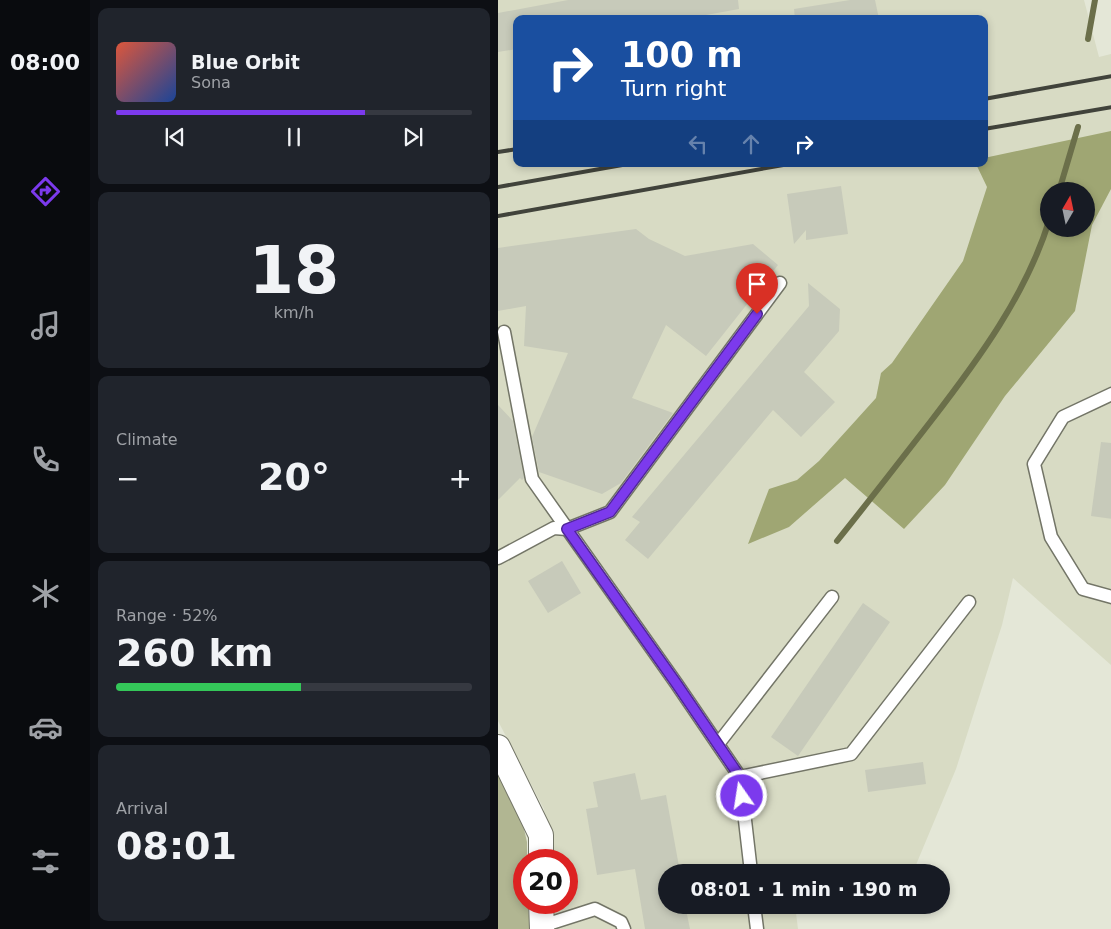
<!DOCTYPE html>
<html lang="en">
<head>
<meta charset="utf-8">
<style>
	body { margin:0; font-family:"DejaVu Sans",sans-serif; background:#20242c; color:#f1f3f6; height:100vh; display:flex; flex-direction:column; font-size:19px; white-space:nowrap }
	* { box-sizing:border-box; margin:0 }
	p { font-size:16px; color:#9ea1a6 }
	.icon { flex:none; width:28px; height:28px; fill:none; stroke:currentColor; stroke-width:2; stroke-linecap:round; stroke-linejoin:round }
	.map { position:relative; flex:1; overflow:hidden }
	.side { display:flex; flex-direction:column; gap:8px; padding:8px; background:#0d0f14; width:408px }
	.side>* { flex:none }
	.guide { position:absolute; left:15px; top:15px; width:475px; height:152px; border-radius:10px; box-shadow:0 2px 8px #0003; background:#1a4fa0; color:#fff; overflow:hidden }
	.needle { width:32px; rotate:9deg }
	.fabs { position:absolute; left:542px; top:182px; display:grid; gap:10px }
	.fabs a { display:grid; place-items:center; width:55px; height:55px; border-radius:50%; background:#171b24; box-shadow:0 2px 8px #0003; font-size:25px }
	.speed { position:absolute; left:15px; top:849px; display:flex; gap:10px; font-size:25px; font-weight:700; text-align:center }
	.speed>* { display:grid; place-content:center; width:65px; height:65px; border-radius:50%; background:#171b24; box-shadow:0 2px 8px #0003; line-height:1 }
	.speed .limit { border:8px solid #d22; background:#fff; color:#111 }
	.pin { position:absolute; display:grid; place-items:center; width:42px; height:42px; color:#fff; margin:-51px -21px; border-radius:50% 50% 50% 0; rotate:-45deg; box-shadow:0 0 5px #0007 }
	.pin .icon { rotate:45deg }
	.me { position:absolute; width:55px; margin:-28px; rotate:347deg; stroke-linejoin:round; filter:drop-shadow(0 0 4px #0008) }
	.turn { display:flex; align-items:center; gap:18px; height:105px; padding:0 25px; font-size:22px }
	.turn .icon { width:65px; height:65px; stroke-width:2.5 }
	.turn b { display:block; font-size:35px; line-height:42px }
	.lanes { display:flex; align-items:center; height:48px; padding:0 25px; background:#0003; justify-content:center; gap:25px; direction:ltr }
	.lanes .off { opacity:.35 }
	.big { font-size:38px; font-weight:800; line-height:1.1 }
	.side .tile { flex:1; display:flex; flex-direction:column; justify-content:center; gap:8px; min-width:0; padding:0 18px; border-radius:10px; background:#20242c }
	.side .dial { align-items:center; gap:0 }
	.dial b { font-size:65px; line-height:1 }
	.song { display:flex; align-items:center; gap:15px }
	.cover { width:60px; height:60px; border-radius:8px; background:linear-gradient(135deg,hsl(10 70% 55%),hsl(220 70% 35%)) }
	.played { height:5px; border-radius:2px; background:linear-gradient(90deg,#7c3aed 70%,#363941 70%) }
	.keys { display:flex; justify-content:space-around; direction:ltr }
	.heat { display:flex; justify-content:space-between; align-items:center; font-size:28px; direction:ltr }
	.charge { height:8px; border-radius:4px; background:linear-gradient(90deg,#34c759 52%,#363941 0) }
	.trip { position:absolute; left:160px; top:864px; width:292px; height:50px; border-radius:25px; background:#171b24; box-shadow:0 2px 8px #0003; font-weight:800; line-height:50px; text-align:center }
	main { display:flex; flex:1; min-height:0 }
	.tabs { display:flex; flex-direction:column; width:90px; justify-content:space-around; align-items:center; background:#090b0e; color:#9ea1a6 }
	.tabs .icon { width:35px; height:35px }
	.tabs .on { color:#7c3aed }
	.tabs b { font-size:22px; color:#f1f3f6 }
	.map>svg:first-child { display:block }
	.built { fill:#d8dbc4; fill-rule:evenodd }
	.green { fill:#b1b692 }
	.forest { fill:#9fa673; fill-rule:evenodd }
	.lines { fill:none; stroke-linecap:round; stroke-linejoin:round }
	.stream { stroke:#6b6f4a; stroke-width:6 }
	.building { fill:#c7caba }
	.lane-casing { stroke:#737567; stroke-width:15 }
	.street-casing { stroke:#737567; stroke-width:26 }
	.lane { stroke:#fff; stroke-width:12 }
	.street { stroke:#fff; stroke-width:24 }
	.rail { stroke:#41433b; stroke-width:4 }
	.route-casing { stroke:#51269a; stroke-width:12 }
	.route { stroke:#7c3aed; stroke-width:9 }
</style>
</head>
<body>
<main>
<nav class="tabs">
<b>08:00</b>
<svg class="icon on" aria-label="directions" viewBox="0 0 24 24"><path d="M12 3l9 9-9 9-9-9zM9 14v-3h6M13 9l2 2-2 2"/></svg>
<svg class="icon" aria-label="music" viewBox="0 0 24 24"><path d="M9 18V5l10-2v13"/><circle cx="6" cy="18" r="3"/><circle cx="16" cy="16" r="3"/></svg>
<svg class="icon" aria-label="phone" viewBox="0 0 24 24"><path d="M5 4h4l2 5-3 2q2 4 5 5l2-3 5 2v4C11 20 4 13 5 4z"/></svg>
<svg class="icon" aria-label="climate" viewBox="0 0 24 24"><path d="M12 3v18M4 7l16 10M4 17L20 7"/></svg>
<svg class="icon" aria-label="car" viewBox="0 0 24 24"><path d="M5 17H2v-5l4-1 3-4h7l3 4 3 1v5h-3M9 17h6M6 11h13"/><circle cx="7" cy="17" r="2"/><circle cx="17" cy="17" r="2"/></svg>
<svg class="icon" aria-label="filters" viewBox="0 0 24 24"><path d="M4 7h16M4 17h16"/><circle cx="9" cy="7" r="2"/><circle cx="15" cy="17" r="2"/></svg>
</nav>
<section class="side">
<div class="tile">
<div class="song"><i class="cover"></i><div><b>Blue Orbit</b><p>Sona</p></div></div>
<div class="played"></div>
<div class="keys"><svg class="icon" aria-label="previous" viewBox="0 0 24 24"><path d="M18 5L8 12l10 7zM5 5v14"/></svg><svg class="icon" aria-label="pause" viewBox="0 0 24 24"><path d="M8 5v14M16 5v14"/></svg><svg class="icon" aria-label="next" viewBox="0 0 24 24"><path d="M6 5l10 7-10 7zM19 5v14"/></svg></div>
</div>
<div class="tile dial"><b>18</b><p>km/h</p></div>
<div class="tile"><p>Climate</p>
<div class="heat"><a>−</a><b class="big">20°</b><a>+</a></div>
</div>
<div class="tile"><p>Range · 52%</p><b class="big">260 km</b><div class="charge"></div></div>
<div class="tile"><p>Arrival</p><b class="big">08:01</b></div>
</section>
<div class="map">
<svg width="614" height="929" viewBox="0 0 614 929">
	<rect width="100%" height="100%" fill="#e4e7d7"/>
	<path class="built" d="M0 0H586L601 57 613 54V665L515 578 504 625 458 769 415 872H169V905H297L300 929H56L52 903 69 902V860H49L46 809 0 721ZM19 19H486V164H19ZM551 191H589V229H551Z"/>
	<polygon class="green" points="0,768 20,803 29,842 29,860 26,860 26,902 29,903 33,929 0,929"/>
	<path class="forest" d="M613 131V189L594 225 577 311 507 396 447 485 406 529 347 478 291 527 250 544 271 489 299 480 321 461 378 398 383 373 394 363 465 261 489 187 478 164H486V158ZM551 191H589V229H551Z"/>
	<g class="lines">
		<g class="stream">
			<polyline points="590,39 597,0"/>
			<polyline points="561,191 580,127"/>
			<path d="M339 541C371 501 402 461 433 421 480 360 528 295 551 221"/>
		</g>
	</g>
	<g class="building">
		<polygon points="70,0 240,0 241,9 186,19 19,19 19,49 0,52 0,13"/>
		<polygon points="352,0 377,0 381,19 297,19 296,9"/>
		<polygon points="343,186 350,234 308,240 308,230 296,244 289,194"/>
		<polygon points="138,229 151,239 187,256 255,244 280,265 208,356 168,325 134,398 175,413 123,483 104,494 41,472 34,437 70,353 26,346 28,306 0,311 0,248"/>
		<polygon points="310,283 342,309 341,331 306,372 337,402 303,437 275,410 150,559 127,540 142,522 134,517 311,306"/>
		<polygon points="0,405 15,421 26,478 24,480 22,478 0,500"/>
		<polygon points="603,442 614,443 614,519 593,516"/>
		<polygon points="64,561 83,593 50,613 30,581"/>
		<polygon points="365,603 392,622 300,756 273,737"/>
		<polygon points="425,762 428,784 370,792 367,770"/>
		<polygon points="137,773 143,800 168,795 182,872 169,872 169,905 187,905 192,929 147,929 137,869 99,875 88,809 100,807 95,782"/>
	</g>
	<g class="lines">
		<defs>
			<g id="lane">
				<polyline points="6,332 34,479 178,683 242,777 253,872"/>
				<polyline points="614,394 565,417 536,464 553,537 585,589 614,597"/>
				<polyline points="0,558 56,528 69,529 112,512 282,283"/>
				<polyline points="220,744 334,597"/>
				<polyline points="242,777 353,754 471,602"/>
				<polyline points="256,905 259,929"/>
				<polyline points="44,926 97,909 123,922 126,929"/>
			</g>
			<g id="street">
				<polyline points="0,747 43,835 43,860"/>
				<polyline points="43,902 44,929"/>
			</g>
		</defs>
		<use href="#lane" class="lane-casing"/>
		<use href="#street" class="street-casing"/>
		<use href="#lane" class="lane"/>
		<use href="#street" class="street"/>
		<g class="rail">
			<polyline points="486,99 614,76"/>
			<polyline points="486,129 614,107"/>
			<polyline points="0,152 19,149"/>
			<polyline points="0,187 130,164"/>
			<polyline points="0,216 291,164"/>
		</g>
	</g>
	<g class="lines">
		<defs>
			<polyline id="route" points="244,796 242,777 178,683 69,529 112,512 259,314"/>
		</defs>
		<use href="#route" class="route-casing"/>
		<use href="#route" class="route"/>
	</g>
</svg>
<div class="fabs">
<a><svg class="needle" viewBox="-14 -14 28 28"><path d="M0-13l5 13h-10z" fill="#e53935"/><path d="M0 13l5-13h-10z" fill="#9ea1a6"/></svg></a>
</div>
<div class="speed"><div class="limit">20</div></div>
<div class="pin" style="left:259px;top:314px;background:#d93025"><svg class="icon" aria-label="arrive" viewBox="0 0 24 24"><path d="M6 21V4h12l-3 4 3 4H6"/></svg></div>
<svg class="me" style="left:244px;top:796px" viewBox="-20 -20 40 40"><circle r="17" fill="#7c3aed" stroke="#fff" stroke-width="3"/><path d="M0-11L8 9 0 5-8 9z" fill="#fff"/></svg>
<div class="trip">08:01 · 1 min · 190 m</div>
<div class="guide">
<div class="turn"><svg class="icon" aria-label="right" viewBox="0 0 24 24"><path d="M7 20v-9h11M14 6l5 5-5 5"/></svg><div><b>100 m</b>Turn right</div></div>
<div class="lanes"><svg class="icon off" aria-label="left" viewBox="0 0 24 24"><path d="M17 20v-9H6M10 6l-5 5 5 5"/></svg><svg class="icon off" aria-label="ahead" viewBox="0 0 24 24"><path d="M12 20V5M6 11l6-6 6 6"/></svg><svg class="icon" aria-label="right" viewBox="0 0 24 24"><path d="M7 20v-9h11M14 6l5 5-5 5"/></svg></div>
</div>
</div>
</main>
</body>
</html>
